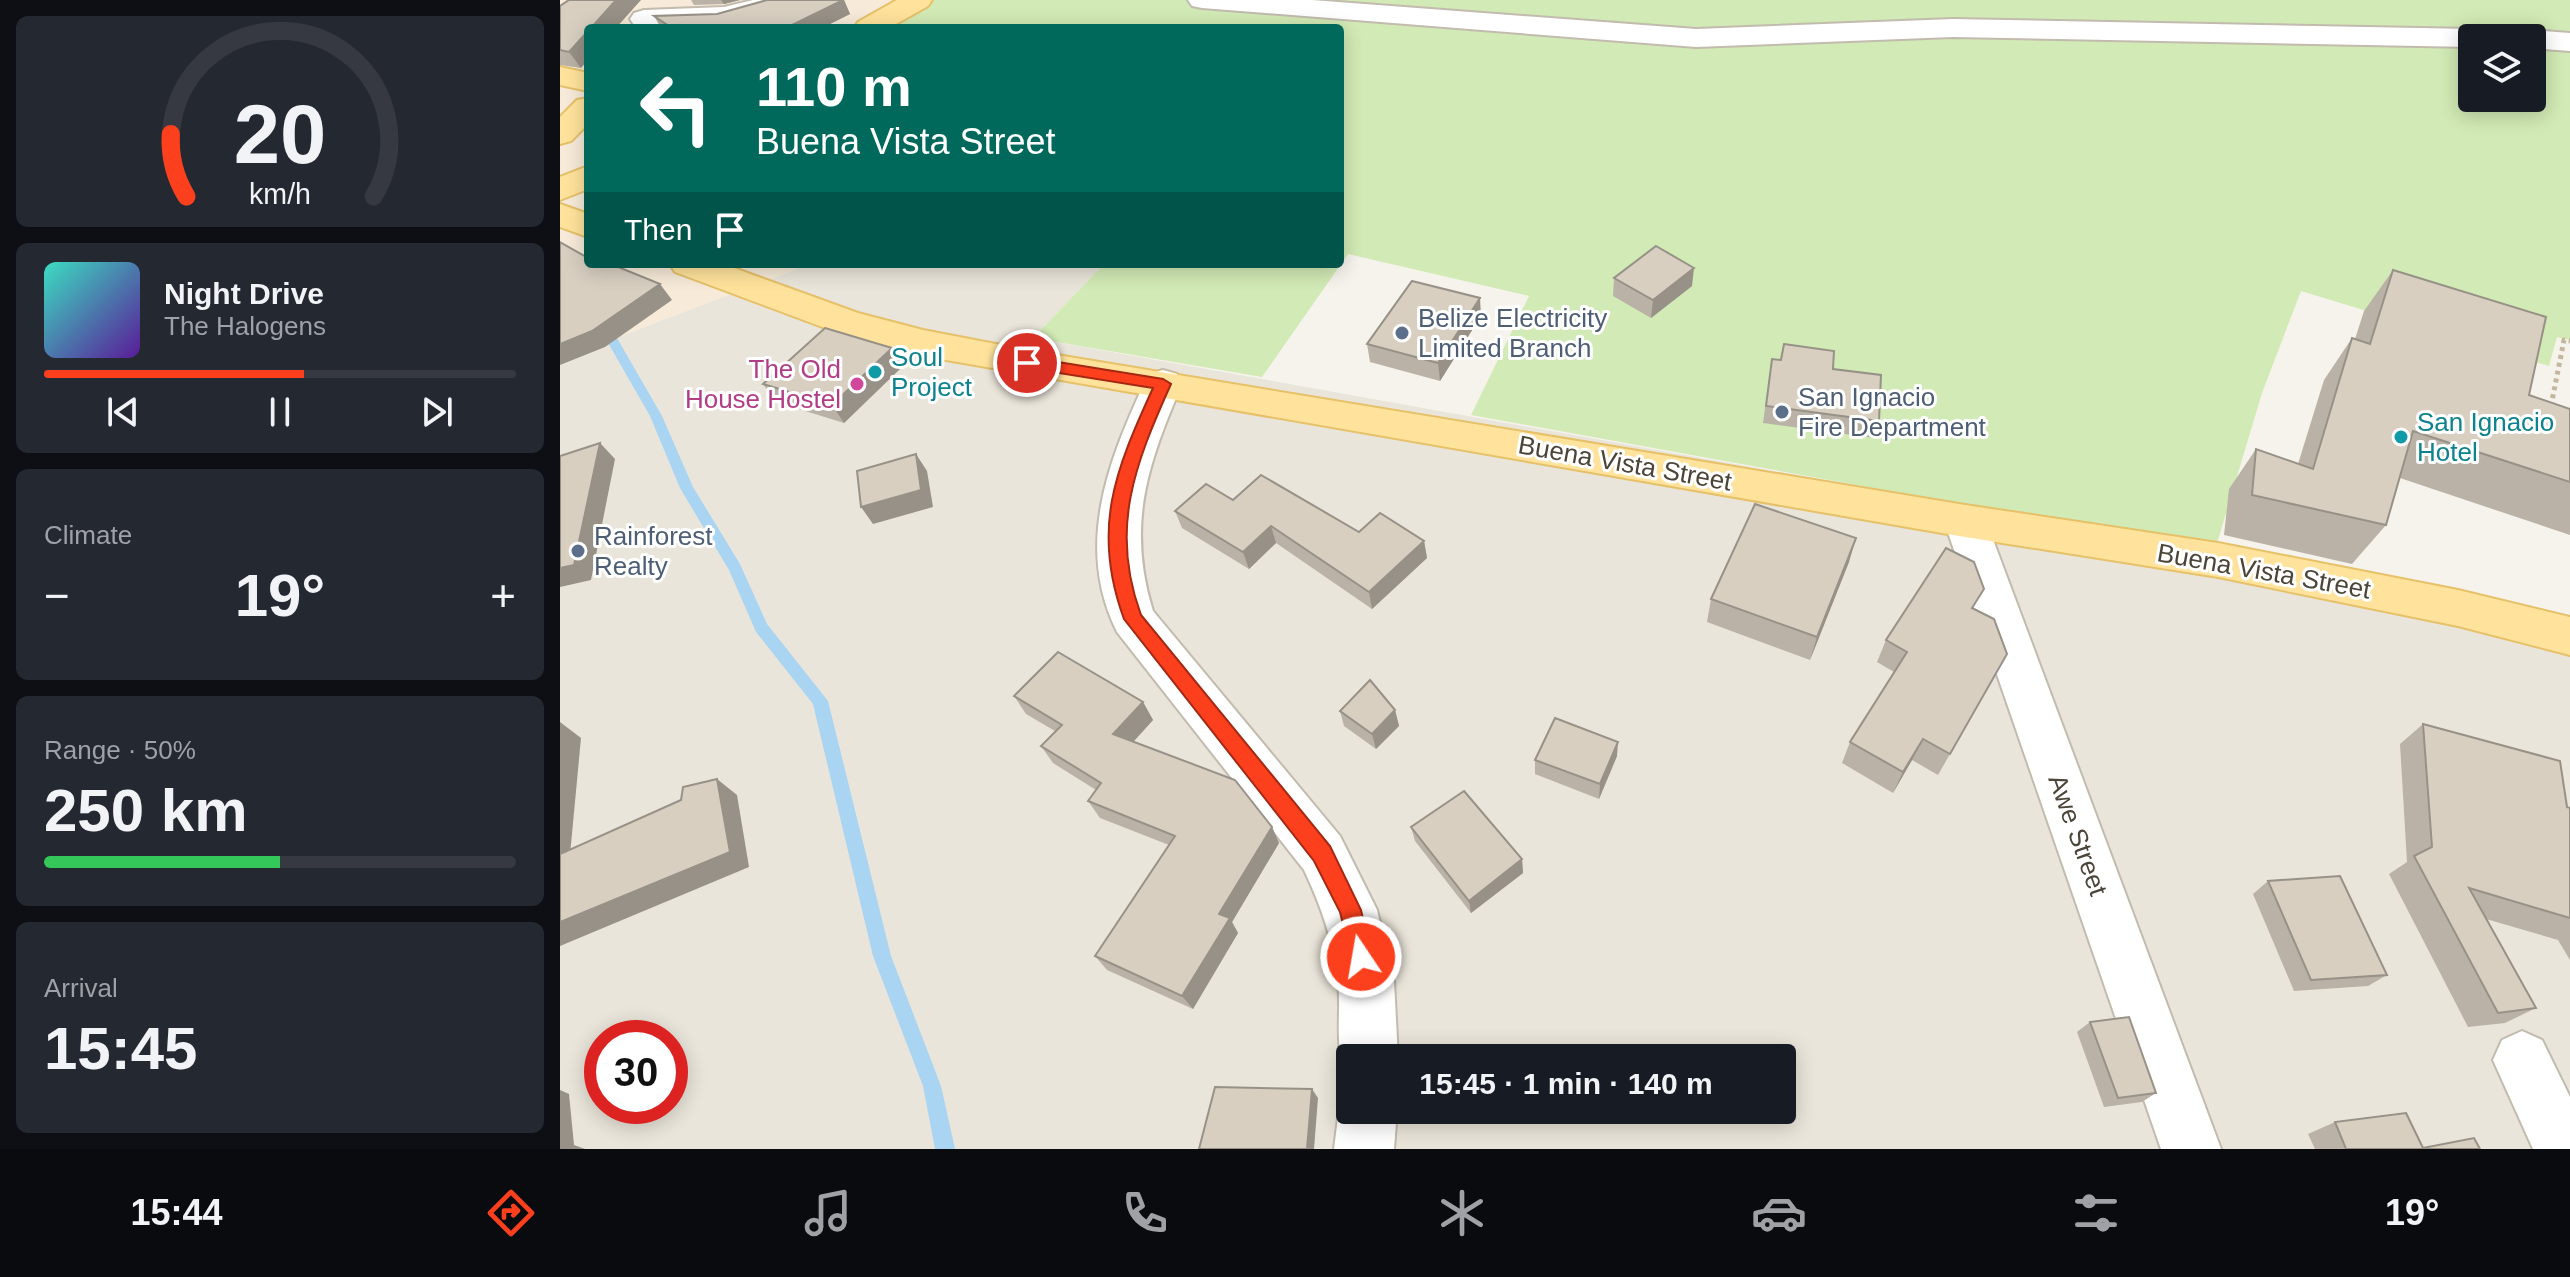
<!DOCTYPE html>
<html lang="en">
<head>
<meta charset="utf-8">
<style>
	body { margin:0; font-family:Arial,sans-serif; background:#242831; color:#f1f3f6; height:100vh; display:flex; flex-direction:column; font-size:30px; white-space:nowrap }
	* { box-sizing:border-box; margin:0 }
	p { font-size:26px; color:#9ea1a6 }
	.icon { flex:none; width:44px; height:44px; fill:none; stroke:currentColor; stroke-width:2; stroke-linecap:round; stroke-linejoin:round }
	.map { position:relative; flex:1; overflow:hidden }
	.panel { display:flex; flex-direction:column; gap:16px; padding:16px; background:#0d0f14; width:560px }
	.panel>* { flex:none }
	.hud { position:absolute; left:24px; top:24px; width:760px; height:244px; border-radius:8px; box-shadow:0 4px 20px #0003; background:#00695c; color:#fff; overflow:hidden }
	.tools { position:absolute; left:1898px; top:24px; display:grid; gap:16px }
	.tools a { display:grid; place-items:center; width:88px; height:88px; border-radius:8px; background:#171b24; box-shadow:0 4px 20px #0003; font-size:40px }
	.speed { position:absolute; left:24px; top:1020px; display:flex; gap:16px; font-size:40px; font-weight:700; text-align:center }
	.speed>* { display:grid; place-content:center; width:104px; height:104px; border-radius:50%; background:#171b24; box-shadow:0 4px 20px #0003; line-height:1 }
	.speed .limit { border:12px solid #d22; background:#fff; color:#111 }
	.pin { position:absolute; display:grid; place-items:center; width:68px; height:68px; color:#fff; margin:-34px; border:4px solid #fff; border-radius:50%; box-shadow:0 2px 8px #0007 }
	.me { position:absolute; width:88px; margin:-44px; rotate:348deg; stroke-linejoin:round; filter:drop-shadow(0 0 6px #0008) }
	.turn { display:flex; align-items:center; gap:28px; height:168px; padding:0 40px; font-size:36px }
	.turn .icon { width:104px; height:104px; stroke-width:2.5 }
	.turn b { display:block; font-size:56px; line-height:68px }
	.then { display:flex; align-items:center; height:76px; padding:0 40px; background:#0003; gap:16px; font-size:30px }
	.big { font-size:60px; font-weight:700; line-height:1.1 }
	.panel .tile { flex:1; display:flex; flex-direction:column; justify-content:center; gap:12px; min-width:0; padding:0 28px; border-radius:12px; background:#242831 }
	.panel .dial { align-items:center; gap:0 }
	.dial svg { height:208px; overflow:visible; fill:none; stroke:#363941; stroke-width:7; stroke-linecap:round; text-anchor:middle }
	.dial text { fill:#f1f3f6; stroke:none }
	.song { display:flex; align-items:center; gap:24px }
	.cover { width:96px; height:96px; border-radius:12px; background:linear-gradient(135deg,hsl(170 70% 55%),hsl(270 70% 35%)) }
	.played { height:8px; border-radius:4px; background:linear-gradient(90deg,#fc3f1d 55%,#363941 55%) }
	.keys { display:flex; justify-content:space-around; direction:ltr }
	.heat { display:flex; justify-content:space-between; align-items:center; font-size:44px; direction:ltr }
	.charge { height:12px; border-radius:6px; background:linear-gradient(90deg,#34c759 50%,#363941 0) }
	.trip { position:absolute; left:776px; top:1044px; width:460px; height:80px; border-radius:8px; background:#171b24; box-shadow:0 4px 20px #0003; font-weight:700; line-height:80px; text-align:center }
	.menu { display:flex; height:128px; justify-content:space-around; align-items:center; background:#090b0e; color:#9ea1a6 }
	.menu .icon { width:56px; height:56px }
	.menu .current { color:#fc3f1d }
	.menu b { font-size:36px; color:#f1f3f6 }
	main { display:flex; flex:1; min-height:0 }
	.map>svg:first-child { display:block }
	.residential { fill:#eae5da; fill-rule:evenodd }
	.commercial { fill:#f7ead8 }
	.green { fill:#d2eab5; fill-rule:evenodd }
	.lines { fill:none; stroke-linecap:round; stroke-linejoin:round }
	.stream { fill:#a9d4f2; fill-rule:evenodd }
	.minor-casing { stroke:#c2bbae; stroke-width:4 }
	.major-casing { stroke:#e6c16a; stroke-width:4 }
	.path { stroke:#c4b79f; stroke-width:5; stroke-dasharray:4 4; stroke-linecap:butt }
	.minor { fill:#fff; fill-rule:evenodd }
	.major { fill:#ffe39c; fill-rule:evenodd }
	.wall { fill:#bab2a6 }
	.shaded-wall { fill:#979187 }
	.building { fill:#d8cfc1; stroke:#979187; stroke-width:2 }
	.route { fill:#fc3f1d; stroke:#a42913; stroke-width:2 }
	.service-dot { fill:#5c6f8a; stroke:#fff; stroke-width:3 }
	.culture-dot { fill:#0f9aa8; stroke:#fff; stroke-width:3 }
	.hotel-dot { fill:#d1479c; stroke:#fff; stroke-width:3 }
	.labels { text-anchor:middle; stroke-width:6; stroke-linejoin:round; paint-order:stroke }
	.service-label { font-size:26px; fill:#4e5e75; stroke:#fff; text-anchor:start }
	.culture-label { font-size:26px; fill:#0d838f; stroke:#fff; text-anchor:start }
	.hotel-label { font-size:26px; fill:#b23c85; stroke:#fff; text-anchor:end }
	.street-label { font-size:26px; fill:#4b4439; stroke:#fff }
</style>
</head>
<body>
<main>
<section class="panel">
<div class="tile dial"><svg viewBox="0 0 100 80">
<path d="M14 69A42 42 0 1 1 86 69"/>
<path d="M14 69A42 42 0 0 1 8 45" stroke="#fc3f1d"/>
<text x="50" y="56" font-size="32" font-weight="700">20</text>
<text x="50" y="72" font-size="11">km/h</text>
</svg></div>
<div class="tile">
<div class="song"><i class="cover"></i><div><b>Night Drive</b><p>The Halogens</p></div></div>
<div class="played"></div>
<div class="keys"><svg class="icon" aria-label="previous" viewBox="0 0 24 24"><path d="M18 5L8 12l10 7zM5 5v14"/></svg><svg class="icon" aria-label="pause" viewBox="0 0 24 24"><path d="M8 5v14M16 5v14"/></svg><svg class="icon" aria-label="next" viewBox="0 0 24 24"><path d="M6 5l10 7-10 7zM19 5v14"/></svg></div>
</div>
<div class="tile"><p>Climate</p>
<div class="heat"><a>−</a><b class="big">19°</b><a>+</a></div>
</div>
<div class="tile"><p>Range · 50%</p><b class="big">250 km</b><div class="charge"></div></div>
<div class="tile"><p>Arrival</p><b class="big">15:45</b></div>
</section>
<div class="map">
<svg width="2010" height="1149" viewBox="0 0 2010 1149">
	<rect width="100%" height="100%" fill="#f6f3ec"/>
	<path class="residential" d="M243 264H544L473 338 1655 550 2010 638V1149H0V359L229 272ZM42 1038H110V1106H42ZM790 1058H1222V1110H790Z"/>
	<polygon class="commercial" points="0,0 339,0 288,28 216,3 174,28 28,28 28,264 243,264 229,272 0,359"/>
	<path class="green" d="M338 0H2010V340L1997 337 1989 366 1741 291 1702 393 1655 550 911 415 969 296 788 254 702 377 473 338 544 264H780V28H288ZM1912 38H1972V98H1912Z"/>
	<g class="lines">
		<polygon class="stream" points="53,337 57,338 102,416 133,487 180,564 207,624 268,701 331,956 381,1086 395,1149 375,1149 363,1086 313,956 253,704 196,632 169,570 120,488 90,416 47,341"/>
		<defs>
			<g id="minor">
				<polygon points="193,0 240,0 236,6 164,25 84,28 74,25 70,19 74,13 84,10 164,7"/>
				<polygon points="628,0 752,0 1136,29 1393,19 1912,29 1922,32 1927,38 1912,38 1912,47 1393,37 1136,47 642,8 632,6"/>
				<polygon points="1972,30 2010,33 2010,51 1972,48 1972,38 1958,38 1962,33"/>
				<path d="M603 370 617 374 622 384C588 464 566 524 593 611L780 836 817 910 834 981 838 1058H790V1079C772 1051 782 1014 778 982 774 942 761 906 744 870L557 632C515 548 547 463 584 384L589 374Z"/>
				<polygon points="1405,505 1420,509 1426,521 1661,1149 1601,1149 1384,521 1390,509"/>
				<polygon points="1962,1031 1982,1040 2010,1097 2010,1149 1973,1149 1933,1060 1942,1040"/>
				<polygon points="790,1088 790,1110 837,1110 834,1149 774,1149 779,1110"/>
			</g>
			<g id="major">
				<polygon points="337,0 372,0 368,6 329,28 294,28 298,22"/>
				<polygon points="0,67 28,73 28,91 0,85"/>
				<polygon points="28,98 28,124 11,141 0,144 0,117 17,100"/>
				<polygon points="28,166 28,189 0,200 0,177"/>
				<polygon points="0,204 28,214 28,237 0,227"/>
				<polygon points="110,264 163,264 298,313 363,330 467,350 1405,505 1658,543 1898,590 2010,617 2010,655 1898,626 1658,577 1405,537 363,356 273,331 115,272"/>
			</g>
		</defs>
		<use href="#minor" class="minor-casing"/>
		<use href="#major" class="major-casing"/>
		<polyline class="path" points="1991,406 2004,340 2010,341"/>
		<use href="#minor" class="minor"/>
		<use href="#major" class="major"/>
	</g>
	<g class="wall">
		<polygon points="131,0 180,0 164,4 134,5"/>
		<polygon points="284,0 290,14 262,28 101,28 94,16 157,14"/>
		<polygon points="0,6 21,68 0,65"/>
		<polygon points="1833,270 1969,395 2010,409 2010,535 1840,478 1826,525 1792,564 1664,535 1669,489 1696,449 1738,464 1764,380 1792,338 1795,339 1804,311"/>
		<polygon points="1054,278 1132,286 1091,318 1053,296"/>
		<polygon points="921,316 880,381 810,362 807,344"/>
		<polygon points="1224,344 1273,369 1319,421 1314,438 1203,423 1212,359 1220,360"/>
		<polygon points="332,348 343,366 284,423 216,402 203,384"/>
		<polygon points="673,500 799,532 864,541 867,558 812,609 716,543 689,569 622,528 615,511"/>
		<polygon points="1289,562 1250,660 1147,622 1151,599"/>
		<polygon points="1414,609 1447,654 1378,775 1352,760 1333,793 1282,763 1290,742 1334,672 1317,662 1326,640"/>
		<polygon points="454,696 583,702 593,720 573,742 712,827 719,843 672,922 678,933 633,1009 547,970 535,956 609,845 540,818 528,801 536,790 493,763 481,746 495,731 466,714"/>
		<polygon points="835,710 839,726 816,749 784,726 780,711"/>
		<polygon points="1863,724 2010,808 2010,960 1998,940 1926,919 1976,1008 1945,1023 1908,1027 1829,874 1847,862 1840,744"/>
		<polygon points="1057,756 1039,799 975,774 975,760"/>
		<polygon points="851,827 962,859 963,873 911,913 855,841"/>
		<polygon points="1708,881 1827,975 1808,986 1734,991 1693,894"/>
		<polygon points="1530,1022 1596,1093 1582,1102 1544,1107 1517,1032"/>
		<polygon points="1775,1122 1863,1148 1920,1149 1755,1149 1748,1134"/>
	</g>
	<g class="shaded-wall">
		<polygon points="56,0 81,0 56,28 31,28"/>
		<polygon points="161,0 180,0 164,4"/>
		<polygon points="284,0 290,14 262,28 226,28"/>
		<polygon points="28,31 28,60 21,68 9,52"/>
		<polygon points="1134,268 1132,286 1091,318 1093,300"/>
		<polygon points="100,284 112,300 45,347 0,365 0,344"/>
		<polygon points="920,298 921,316 880,381 878,363"/>
		<polygon points="332,348 343,366 284,423 272,405"/>
		<polygon points="40,443 55,459 31,580 0,587 0,568"/>
		<polygon points="356,454 367,471 373,507 313,524 301,507"/>
		<polygon points="711,526 716,543 689,569 683,552"/>
		<polygon points="1296,538 1289,562 1250,660 1257,637"/>
		<polygon points="864,541 867,558 812,609 809,592"/>
		<polygon points="583,702 593,720 564,752 553,734"/>
		<polygon points="835,710 839,726 816,749 812,734"/>
		<polygon points="0,722 21,738 8,876 0,871"/>
		<polygon points="1363,739 1352,760 1333,793 1343,772"/>
		<polygon points="1058,742 1057,756 1039,799 1040,784"/>
		<polygon points="157,779 177,795 189,867 0,946 0,922"/>
		<polygon points="712,827 719,843 672,922 678,933 633,1009 622,996 659,914"/>
		<polygon points="962,859 963,873 911,913 909,901"/>
		<polygon points="752,1089 758,1098 754,1149 747,1149"/>
		<polygon points="0,1090 9,1094 14,1145 25,1149 0,1149"/>
	</g>
	<g class="building">
		<polygon points="9,0 56,0 31,28 28,28 28,31 9,52 0,50 0,6"/>
		<polygon points="207,0 283,0 226,28 112,28 94,16 157,14"/>
		<polygon points="0,242 28,258 28,264 51,264 100,284 32,331 0,344"/>
		<polygon points="1096,246 1134,268 1093,300 1054,278"/>
		<polygon points="1833,270 1986,317 1969,395 2010,409 2010,482 1853,431 1826,525 1692,495 1696,449 1753,469 1792,338 1810,344"/>
		<polygon points="852,281 920,298 878,363 807,344"/>
		<polygon points="265,328 332,348 272,405 203,384"/>
		<polygon points="1224,344 1274,351 1273,369 1321,375 1319,421 1206,406 1212,359 1221,360"/>
		<polygon points="40,443 14,565 0,568 0,456"/>
		<polygon points="356,454 361,490 301,507 297,471"/>
		<polygon points="701,475 799,532 820,513 864,541 809,592 711,526 683,552 615,511 646,484 673,500"/>
		<polygon points="1195,504 1296,538 1257,637 1151,599"/>
		<polygon points="1386,548 1414,562 1424,589 1412,608 1434,619 1447,654 1390,754 1363,739 1343,772 1290,742 1347,652 1326,640"/>
		<polygon points="498,652 583,702 553,734 675,780 712,827 659,914 670,918 622,996 535,956 615,836 528,801 541,783 481,746 502,725 454,696"/>
		<polygon points="810,680 835,710 812,734 780,711"/>
		<polygon points="995,718 1058,742 1040,784 975,760"/>
		<polygon points="1863,724 2000,761 2007,807 2010,808 2010,918 1909,888 1976,1008 1938,1013 1854,856 1872,847"/>
		<polygon points="157,779 170,852 0,922 0,854 121,800 123,787"/>
		<polygon points="904,791 962,859 909,901 851,827"/>
		<polygon points="1780,876 1827,975 1751,980 1708,881"/>
		<polygon points="1569,1017 1596,1093 1558,1098 1530,1022"/>
		<polygon points="655,1087 752,1089 747,1149 639,1149"/>
		<polygon points="1846,1113 1863,1148 1914,1138 1920,1149 1786,1149 1775,1122"/>
	</g>
	<path class="route" d="M467 357 603 379 611 384C575 464 549 529 581 615L770 846 801 910 812 957 809 965 801 968 793 965 780 912 754 861 564 619C531 529 555 471 593 388L461 367V359Z"/>
	<g class="service-dot">
		<circle cx="842" cy="333" r="8"/>
		<circle cx="1222" cy="412" r="8"/>
		<circle cx="18" cy="551" r="8"/>
	</g>
	<g class="culture-dot">
		<circle cx="315" cy="372" r="8"/>
		<circle cx="1841" cy="437" r="8"/>
	</g>
	<circle class="hotel-dot" cx="297" cy="384" r="8"/>
	<g class="labels">
		<g class="service-label">
			<text x="858" y="327">Belize Electricity<tspan x="858" dy="30">Limited Branch</tspan></text>
			<text x="1238" y="406">San Ignacio<tspan x="1238" dy="30">Fire Department</tspan></text>
			<text x="34" y="545">Rainforest<tspan x="34" dy="30">Realty</tspan></text>
		</g>
		<g class="culture-label">
			<text x="331" y="366">Soul<tspan x="331" dy="30">Project</tspan></text>
			<text x="1857" y="431">San Ignacio<tspan x="1857" dy="30">Hotel</tspan></text>
		</g>
		<g class="hotel-label">
			<text x="281" y="378">The Old<tspan x="281" dy="30">House Hostel</tspan></text>
		</g>
		<g class="street-label">
			<text transform="translate(1065 463) rotate(10)" y="9">Buena Vista Street</text>
			<text transform="translate(1704 571) rotate(10)" y="9">Buena Vista Street</text>
			<text transform="translate(1518 835) rotate(70)" y="9">Awe Street</text>
		</g>
	</g>
</svg>
<div class="tools">
<a><svg class="icon" aria-label="layers" viewBox="0 0 24 24"><path d="M12 4l9 5-9 5-9-5zM3 14l9 5 9-5"/></svg></a>
</div>
<div class="speed"><div class="limit">30</div></div>
<div class="pin" style="left:467px;top:363px;background:#d93025"><svg class="icon" aria-label="arrive" viewBox="0 0 24 24"><path d="M6 21V4h12l-3 4 3 4H6"/></svg></div>
<svg class="me" style="left:801px;top:957px" viewBox="-20 -20 40 40"><circle r="17" fill="#fc3f1d" stroke="#fff" stroke-width="3"/><path d="M0-11L8 9 0 5-8 9z" fill="#fff"/></svg>
<div class="trip">15:45 · 1 min · 140 m</div>
<div class="hud">
<div class="turn"><svg class="icon" aria-label="left" viewBox="0 0 24 24"><path d="M17 20v-9H6M10 6l-5 5 5 5"/></svg><div><b>110 m</b>Buena Vista Street</div></div>
<div class="then">Then<svg class="icon" aria-label="arrive" viewBox="0 0 24 24"><path d="M6 21V4h12l-3 4 3 4H6"/></svg></div>
</div>
</div>
</main>
<nav class="menu">
<b>15:44</b>
<svg class="icon current" aria-label="directions" viewBox="0 0 24 24"><path d="M12 3l9 9-9 9-9-9zM9 14v-3h6M13 9l2 2-2 2"/></svg>
<svg class="icon" aria-label="music" viewBox="0 0 24 24"><path d="M9 18V5l10-2v13"/><circle cx="6" cy="18" r="3"/><circle cx="16" cy="16" r="3"/></svg>
<svg class="icon" aria-label="phone" viewBox="0 0 24 24"><path d="M5 4h4l2 5-3 2q2 4 5 5l2-3 5 2v4C11 20 4 13 5 4z"/></svg>
<svg class="icon" aria-label="climate" viewBox="0 0 24 24"><path d="M12 3v18M4 7l16 10M4 17L20 7"/></svg>
<svg class="icon" aria-label="car" viewBox="0 0 24 24"><path d="M5 17H2v-5l4-1 3-4h7l3 4 3 1v5h-3M9 17h6M6 11h13"/><circle cx="7" cy="17" r="2"/><circle cx="17" cy="17" r="2"/></svg>
<svg class="icon" aria-label="filters" viewBox="0 0 24 24"><path d="M4 7h16M4 17h16"/><circle cx="9" cy="7" r="2"/><circle cx="15" cy="17" r="2"/></svg>
<b>19°</b>
</nav>
</body>
</html>
